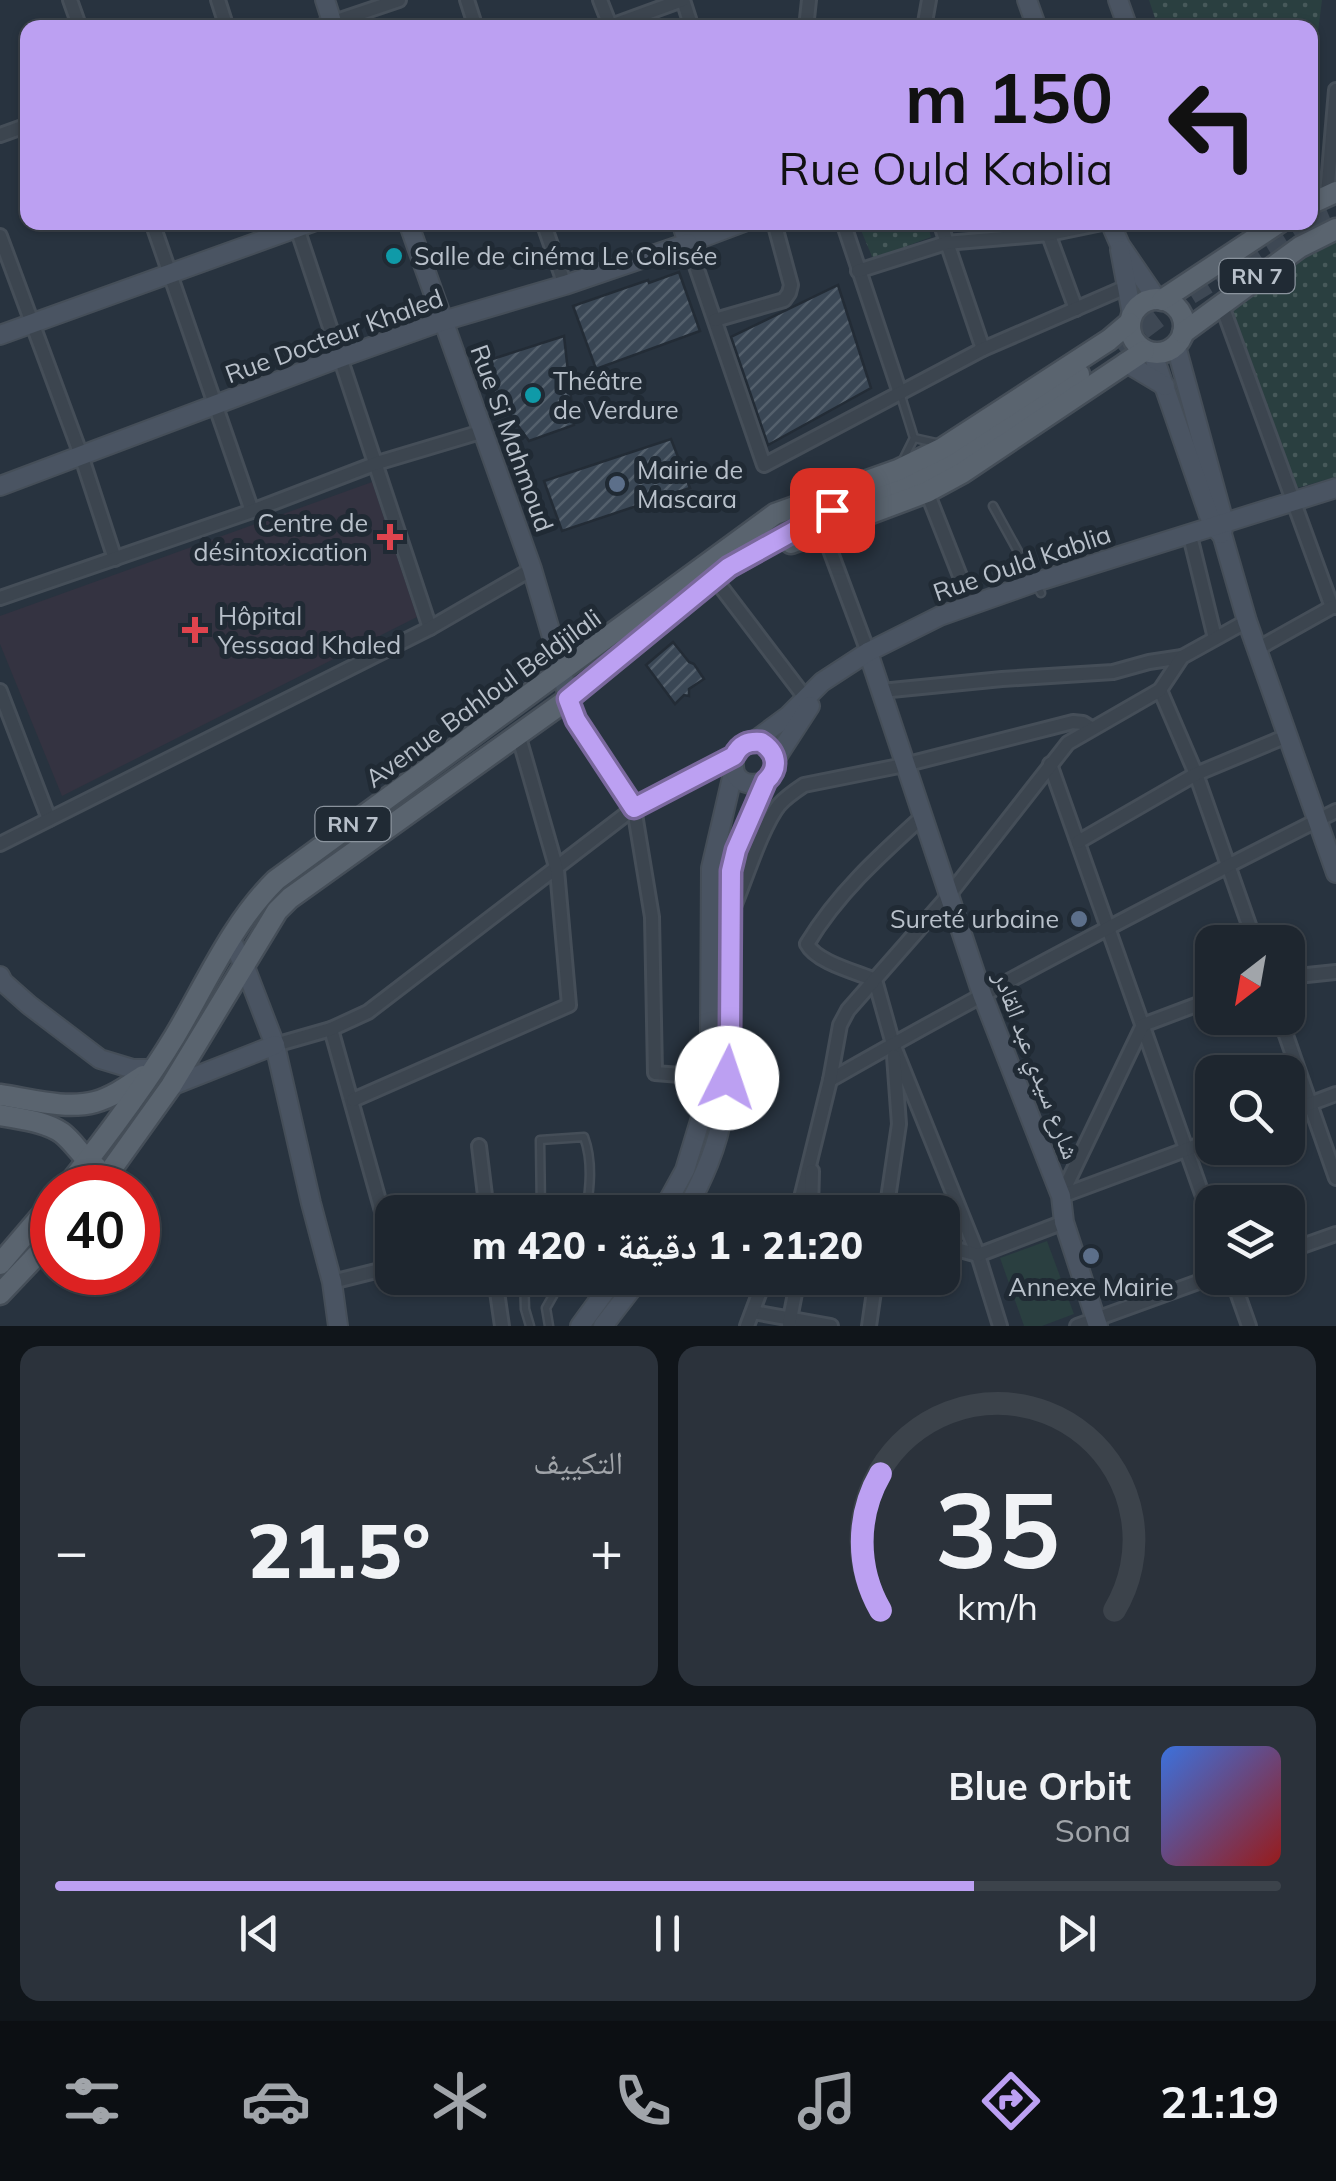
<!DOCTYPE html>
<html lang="ar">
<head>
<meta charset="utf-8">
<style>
	body { margin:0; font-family:Mulish,"Noto Naskh Arabic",sans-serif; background:#2b323b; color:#f1f3f6; direction:rtl; height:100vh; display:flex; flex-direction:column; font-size:38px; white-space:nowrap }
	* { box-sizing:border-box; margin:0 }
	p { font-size:32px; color:#a1a5aa }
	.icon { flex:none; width:55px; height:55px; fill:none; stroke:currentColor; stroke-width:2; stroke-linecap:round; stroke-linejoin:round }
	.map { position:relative; height:1326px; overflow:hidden; direction:ltr }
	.panel { display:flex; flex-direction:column; gap:20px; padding:20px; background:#10151a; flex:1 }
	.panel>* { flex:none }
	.guide { position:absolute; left:20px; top:20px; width:1298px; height:210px; border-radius:20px; box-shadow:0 2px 8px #0004,0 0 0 2px #3c434b; direction:rtl; background:#bca0f2; color:#111; overflow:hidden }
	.needle { width:65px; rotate:211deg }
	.controls { position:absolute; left:1195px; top:925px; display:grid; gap:20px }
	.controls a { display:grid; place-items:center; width:110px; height:110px; border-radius:20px; background:#1e262f; box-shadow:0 2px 8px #0004,0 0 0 2px #3c434b; font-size:50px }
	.speed { position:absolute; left:30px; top:1165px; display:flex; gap:20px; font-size:50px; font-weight:700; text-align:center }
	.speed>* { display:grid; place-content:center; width:130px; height:130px; border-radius:50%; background:#1e262f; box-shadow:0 2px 8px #0004,0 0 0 2px #3c434b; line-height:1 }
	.speed .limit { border:15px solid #d22; background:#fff; color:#111 }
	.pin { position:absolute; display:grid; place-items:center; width:85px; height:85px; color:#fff; margin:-42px; border-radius:20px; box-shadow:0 5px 15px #0006 }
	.me { position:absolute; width:110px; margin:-55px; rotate:4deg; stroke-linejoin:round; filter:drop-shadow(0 0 8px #0008) }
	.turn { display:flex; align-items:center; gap:35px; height:210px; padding:0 40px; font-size:45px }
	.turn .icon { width:130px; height:130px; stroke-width:2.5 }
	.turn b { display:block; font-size:70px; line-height:85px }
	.big { font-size:75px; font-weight:800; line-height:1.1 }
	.panel .widget { flex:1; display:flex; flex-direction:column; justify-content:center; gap:15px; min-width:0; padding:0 35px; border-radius:20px; background:#2b323b }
	.panel .dial { align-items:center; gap:0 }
	.dial svg { height:260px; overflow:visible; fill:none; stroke:#3c434b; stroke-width:7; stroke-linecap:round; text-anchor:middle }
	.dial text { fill:#f1f3f6; stroke:none }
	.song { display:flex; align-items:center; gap:30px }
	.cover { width:120px; height:120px; border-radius:15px; background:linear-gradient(135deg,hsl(220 70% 55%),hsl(0 70% 35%)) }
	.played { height:10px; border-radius:5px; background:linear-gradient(90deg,#bca0f2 75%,#3c434b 75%) }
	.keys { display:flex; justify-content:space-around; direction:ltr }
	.heat { display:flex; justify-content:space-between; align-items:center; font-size:55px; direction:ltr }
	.panel .tiles { flex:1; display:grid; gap:20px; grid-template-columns:1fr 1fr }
	.widget:last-child { grid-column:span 2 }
	.trip { position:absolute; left:375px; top:1195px; width:585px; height:100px; border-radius:20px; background:#1e262f; box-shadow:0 2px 8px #0004,0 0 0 2px #3c434b; font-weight:800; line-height:100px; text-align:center; direction:rtl }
	.dock { display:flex; height:160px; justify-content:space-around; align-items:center; background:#0c0f13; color:#a1a5aa }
	.dock .icon { width:70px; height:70px }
	.dock .selected { color:#bca0f2 }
	.dock b { font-size:45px; color:#f1f3f6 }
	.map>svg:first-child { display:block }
	.medical { fill:#343341 }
	.grass { fill:url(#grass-dots) }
	.park { fill:#2a3f40 }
	.building { fill:url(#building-hatch); stroke:#232c36; stroke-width:2.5 }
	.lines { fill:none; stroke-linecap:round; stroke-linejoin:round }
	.primary-tunnel { stroke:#3e4854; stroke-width:20; stroke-dasharray:20 10; stroke-linecap:butt }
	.lane-casing { stroke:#454e58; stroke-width:11 }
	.street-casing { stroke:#454e58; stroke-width:18 }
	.secondary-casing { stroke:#454e58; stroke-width:22 }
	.primary-casing { stroke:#454e58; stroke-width:25 }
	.lane { stroke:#3c454f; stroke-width:6 }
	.street { stroke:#3c454f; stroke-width:12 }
	.secondary { stroke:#4a5462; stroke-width:18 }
	.primary { stroke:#5a646f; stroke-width:20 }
	.route-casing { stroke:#7a689d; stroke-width:25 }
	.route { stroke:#bca0f2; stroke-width:18 }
	.culture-dot { fill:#0f9aa8; stroke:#202a34; stroke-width:4 }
	.service-dot { fill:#5c6f8a; stroke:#202a34; stroke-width:4 }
	.health-dot { fill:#e0444e; stroke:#202a34; stroke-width:4 }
	.labels { text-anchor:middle; stroke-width:10; stroke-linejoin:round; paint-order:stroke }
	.shield { fill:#202a34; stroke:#8a939d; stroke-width:2.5 }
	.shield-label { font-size:22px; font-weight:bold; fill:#b8c0ca }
	.poi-label { font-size:25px; fill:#b8c0ca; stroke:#202a34; text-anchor:start }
	.street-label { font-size:25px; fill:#b8c0ca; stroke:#202a34 }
</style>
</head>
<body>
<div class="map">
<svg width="1336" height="1326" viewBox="0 0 1336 1326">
	<defs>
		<pattern id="grass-dots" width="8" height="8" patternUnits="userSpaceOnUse" patternTransform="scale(2.5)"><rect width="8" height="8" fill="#2a3f40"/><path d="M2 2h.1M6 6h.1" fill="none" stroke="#47595a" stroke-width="1.8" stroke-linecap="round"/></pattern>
		<pattern id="building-hatch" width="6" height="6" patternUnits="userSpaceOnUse" patternTransform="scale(2.5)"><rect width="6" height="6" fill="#3a4755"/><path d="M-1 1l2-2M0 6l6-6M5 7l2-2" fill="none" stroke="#54606c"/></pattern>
	</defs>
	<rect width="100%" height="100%" fill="#28333f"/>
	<polygon class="medical" points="372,482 417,617 62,796 0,644 0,616"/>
	<g class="grass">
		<polygon points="1149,0 1322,0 1310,95 1310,28 1158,27"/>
		<polygon points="858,223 927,223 931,237 873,259"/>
		<polygon points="1336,235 1336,477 1297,488 1229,301"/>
	</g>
	<polygon class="park" points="1047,1241 1074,1314 1042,1326 1024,1326 1000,1258"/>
	<g class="building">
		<polygon points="679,272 700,331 596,369 573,306 648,280 649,283"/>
		<polygon points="838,285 871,388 768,445 731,337"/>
		<polygon points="564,336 574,425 529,441 474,365"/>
		<polygon points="671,439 690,488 562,531 544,481"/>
		<polygon points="673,642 689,662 694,664 704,679 689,689 689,696 684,695 675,704 646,665"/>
	</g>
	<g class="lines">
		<g class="primary-tunnel">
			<polyline points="1310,222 1336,211"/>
			<polyline points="1118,348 1183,299 1308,222"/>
		</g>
		<defs>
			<g id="lane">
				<polyline points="900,393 914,438"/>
				<polyline points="903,460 914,438 941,444"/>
				<polyline points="993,506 1041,593"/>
				<path d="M541 1212 540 1140 584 1137C593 1161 590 1188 586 1212"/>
				<polyline points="524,1278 525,1309 530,1326"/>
				<polyline points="549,1326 546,1308 563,1278"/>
			</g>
			<g id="street">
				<polyline points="70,0 80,28"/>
				<polyline points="218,0 227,28"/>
				<polyline points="467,0 476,28"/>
				<polyline points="600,0 611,28"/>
				<polyline points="683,0 692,28"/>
				<polyline points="611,26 682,0"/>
				<polyline points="316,28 399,0"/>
				<polyline points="806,28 809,0"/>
				<polyline points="924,28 929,0"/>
				<polyline points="0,135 28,125"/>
				<polyline points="1327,195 1336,90"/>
				<polyline points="152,222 252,511"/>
				<polyline points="295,222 430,628"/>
				<polyline points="543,222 565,285"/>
				<polyline points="843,222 900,393"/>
				<polyline points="940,222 983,349"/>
				<polyline points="1044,222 1076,309"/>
				<polyline points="0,236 81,455 115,559"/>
				<polyline points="688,243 764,465 983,349 1126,287"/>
				<polyline points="858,271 946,243 1049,234 1107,222"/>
				<polyline points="1221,303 1332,607"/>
				<polyline points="715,320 784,300 789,293 791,285 774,222"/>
				<polyline points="927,492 971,604"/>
				<polyline points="823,531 868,652"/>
				<polyline points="1192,544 1215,638"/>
				<polyline points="715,579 810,704"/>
				<polyline points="0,598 252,511 377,463 484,431"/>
				<polyline points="1257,649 1332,607 1336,607"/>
				<polyline points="1160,690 1196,774 1255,942"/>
				<polyline points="0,691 49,819"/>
				<polyline points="881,691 1002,679 1113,672 1149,662 1182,657"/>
				<polyline points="568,699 576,720 634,808 652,917 655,1073 706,1077"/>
				<polyline points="1050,764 1212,1222"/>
				<path d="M922 817C879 856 837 894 807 944 816 962 856 972 875 980L893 1044 978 1255 1000 1326"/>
				<polyline points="1078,842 1196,774 1287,736"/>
				<polyline points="0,844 430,628 532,569"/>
				<path d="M733 909C745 881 761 828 779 805 786 797 795 791 804 785L904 765 1073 722 1083 723 1091 728"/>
				<polyline points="1288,977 1336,972"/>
				<polyline points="1280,1018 1336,1178"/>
				<polyline points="331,1029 392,1247"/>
				<polyline points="275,1045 331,1029 368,1012 634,808 734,756"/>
				<polyline points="1206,1070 1212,1074"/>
				<path d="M830 1080C996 985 1165 897 1336 811"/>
				<polyline points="353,1100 569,1005 557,870 518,734"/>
				<polyline points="1288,1112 1336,1094"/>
				<polyline points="479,1146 487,1212"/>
				<polyline points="1061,1196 1143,1025 1212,999"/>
				<polyline points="1061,1196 1212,1140"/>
				<polyline points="809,1201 840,1212"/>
				<polyline points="794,1212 801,1198 830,1080 840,1025 848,1010 949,895 1068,743 1160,690 1182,657 1247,621"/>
				<polyline points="811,1212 812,1171"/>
				<polyline points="886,1212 899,1124 894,1056"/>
				<polyline points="942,1245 978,1255 1064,1222"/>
				<polyline points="1288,1251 1336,1234"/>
				<polyline points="495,1278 502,1326"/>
				<polyline points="1232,1278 1249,1326"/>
				<polyline points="332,1282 392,1267"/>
				<polyline points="753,1312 831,1326"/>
				<polyline points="789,1324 798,1278"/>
				<polyline points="747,1326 765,1278"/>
				<polyline points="869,1326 876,1278"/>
				<polyline points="1077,1326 1212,1277"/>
			</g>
			<g id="secondary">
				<polyline points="325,0 334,28"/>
				<polyline points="1027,0 1037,28"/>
				<polyline points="1118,0 1128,28"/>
				<polyline points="408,222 532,569 562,671 568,699"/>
				<polyline points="681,222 688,243 744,222"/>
				<polyline points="1110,222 1120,245 1157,299"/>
				<polyline points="1120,250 1132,314"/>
				<polyline points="0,335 313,222"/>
				<polyline points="1176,346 1224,522 1222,534 1247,621 1336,873"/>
				<polyline points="1153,354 1208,513 1213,525 1221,534"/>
				<polyline points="1125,362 1165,386"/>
				<polyline points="0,486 342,357 443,321 565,285 688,243"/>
				<polyline points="868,652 982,994 1061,1196 1064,1222 1098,1326"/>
				<polyline points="753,742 788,716 822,682 868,652 940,616 1036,582 1336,488"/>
				<polyline points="775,760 810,706"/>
				<polyline points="231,940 245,967 275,1045 311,1203 332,1282 338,1326"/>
				<polyline points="0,976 3,982 29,1005 100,1059 133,1069 154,1069"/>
				<polyline points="171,1086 275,1045"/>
				<polyline points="662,1212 685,1170 703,1111 710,1032 711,868 734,769"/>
				<path d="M685 1212C702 1181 718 1147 723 1111 736 1033 731 951 731 871L736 850 766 781C776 771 780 755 766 746 731 721 716 799 766 781"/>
				<polyline points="580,1326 615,1278"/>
				<polyline points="603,1326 640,1278"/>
			</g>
			<g id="primary">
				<polyline points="1310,204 1336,192"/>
				<circle cx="1157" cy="326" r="27"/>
				<polyline points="1162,300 1280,222"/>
				<polyline points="1183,333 1300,247 1336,229"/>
				<polyline points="853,500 895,487 937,470 1079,374"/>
				<polyline points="791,543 927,492 962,473 1144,351"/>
				<path d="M0 1095C30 1099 65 1110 95 1102 113 1097 128 1086 143 1076"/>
				<path d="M0 1115C20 1119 45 1121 62 1133 75 1143 82 1158 96 1167"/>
				<path d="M66 1188C104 1140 143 1089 175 1036 206 984 232 923 276 880L775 514 898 470 943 448 1109 340 1129 323"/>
				<polyline points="98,1188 171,1086 277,911 290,898 568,699 729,567 785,535 852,500"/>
				<polyline points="0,1264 52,1203"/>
				<polyline points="0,1294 52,1239"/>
			</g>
		</defs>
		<use href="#lane" class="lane-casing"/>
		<use href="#street" class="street-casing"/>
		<use href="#secondary" class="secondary-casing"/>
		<use href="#primary" class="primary-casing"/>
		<use href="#lane" class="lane"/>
		<use href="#street" class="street"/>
		<use href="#secondary" class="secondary"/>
		<use href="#primary" class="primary"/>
	</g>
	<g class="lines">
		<defs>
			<path id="route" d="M727 1078 730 1034 731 871 736 850 766 781C780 768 777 752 761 742 748 741 740 744 734 756L634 808 576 720 568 699 729 567 832 510"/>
		</defs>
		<use href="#route" class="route-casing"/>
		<use href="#route" class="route"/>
	</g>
	<g class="culture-dot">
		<circle cx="394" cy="256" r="10"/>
		<circle cx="533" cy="395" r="10"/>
	</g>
	<g class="service-dot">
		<circle cx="617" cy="484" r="10"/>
		<circle cx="1079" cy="919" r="10"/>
		<circle cx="1091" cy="1256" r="10"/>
	</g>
	<g class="health-dot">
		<path d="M385 522h10v10h10v10h-10v10h-10v-10h-10v-10h10z"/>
		<path d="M190 615h10v10h10v10h-10v10h-10v-10h-10v-10h10z"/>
	</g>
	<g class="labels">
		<g class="shield">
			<rect x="1219.5" y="259" width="75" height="34" rx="8"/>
			<rect x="315.5" y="807" width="75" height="34" rx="8"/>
		</g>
		<g class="shield-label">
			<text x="1257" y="284">RN 7</text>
			<text x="353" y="832">RN 7</text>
		</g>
		<g class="poi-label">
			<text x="414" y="265">Salle de cinéma Le Colisée</text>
			<text x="553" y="390">Théâtre<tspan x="553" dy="29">de Verdure</tspan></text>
			<text x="637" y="479">Mairie de<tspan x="637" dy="29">Mascara</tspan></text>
			<text x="368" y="532" text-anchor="end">Centre de<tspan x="368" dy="29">désintoxication</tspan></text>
			<text x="218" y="625">Hôpital<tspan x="218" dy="29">Yessaad Khaled</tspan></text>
			<text x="1059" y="928" text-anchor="end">Sureté urbaine</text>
			<text x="1091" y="1296" text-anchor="middle">Annexe Mairie</text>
		</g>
		<g class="street-label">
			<text transform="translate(334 336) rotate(-20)" y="9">Rue Docteur Khaled</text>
			<text transform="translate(512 438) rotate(70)" y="9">Rue Si Mahmoud</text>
			<text transform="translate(1022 563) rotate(-19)" y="9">Rue Ould Kablia</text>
			<text transform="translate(483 698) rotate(-36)" y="9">Avenue Bahloul Beldjilali</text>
			<text transform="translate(1037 1065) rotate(69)" y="9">شارع سيدي عبد القادر</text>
		</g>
	</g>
</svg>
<div class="controls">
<a><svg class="needle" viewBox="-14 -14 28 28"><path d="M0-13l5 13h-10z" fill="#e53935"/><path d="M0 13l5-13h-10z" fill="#a1a5aa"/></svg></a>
<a><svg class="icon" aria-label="search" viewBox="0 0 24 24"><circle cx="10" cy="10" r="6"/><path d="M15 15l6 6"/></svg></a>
<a><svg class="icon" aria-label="layers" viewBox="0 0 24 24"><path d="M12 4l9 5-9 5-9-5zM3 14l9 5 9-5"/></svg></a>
</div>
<div class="speed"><div class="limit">40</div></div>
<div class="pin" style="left:832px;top:510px;background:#d93025"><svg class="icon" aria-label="arrive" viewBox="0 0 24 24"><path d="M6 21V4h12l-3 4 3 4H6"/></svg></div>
<svg class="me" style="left:727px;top:1078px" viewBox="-20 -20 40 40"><circle r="19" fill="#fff"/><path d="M0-13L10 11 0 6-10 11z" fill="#bca0f2"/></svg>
<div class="trip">21:20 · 1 دقيقة · 420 m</div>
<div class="guide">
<div class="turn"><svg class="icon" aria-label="left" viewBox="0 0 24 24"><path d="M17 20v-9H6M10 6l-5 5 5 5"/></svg><div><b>150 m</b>Rue Ould Kablia</div></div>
</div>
</div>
<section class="panel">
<div class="tiles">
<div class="widget dial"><svg viewBox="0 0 100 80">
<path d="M14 69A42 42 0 1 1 86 69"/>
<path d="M14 69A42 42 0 0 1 14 27" stroke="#bca0f2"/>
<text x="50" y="56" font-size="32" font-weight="700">35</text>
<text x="50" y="72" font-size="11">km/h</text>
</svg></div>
<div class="widget"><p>التكييف</p>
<div class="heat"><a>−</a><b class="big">21.5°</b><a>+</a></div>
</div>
<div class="widget">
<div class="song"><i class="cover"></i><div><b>Blue Orbit</b><p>Sona</p></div></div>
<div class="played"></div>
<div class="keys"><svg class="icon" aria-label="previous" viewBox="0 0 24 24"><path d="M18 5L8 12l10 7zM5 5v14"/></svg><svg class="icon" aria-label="pause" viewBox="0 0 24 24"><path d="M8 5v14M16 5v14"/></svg><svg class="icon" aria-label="next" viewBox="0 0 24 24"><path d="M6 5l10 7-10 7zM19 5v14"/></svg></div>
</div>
</div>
</section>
<nav class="dock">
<b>21:19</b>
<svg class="icon selected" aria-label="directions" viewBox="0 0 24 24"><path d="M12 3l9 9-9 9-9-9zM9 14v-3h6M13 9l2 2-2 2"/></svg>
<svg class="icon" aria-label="music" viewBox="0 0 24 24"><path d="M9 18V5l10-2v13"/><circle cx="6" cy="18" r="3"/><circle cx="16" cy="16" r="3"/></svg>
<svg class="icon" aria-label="phone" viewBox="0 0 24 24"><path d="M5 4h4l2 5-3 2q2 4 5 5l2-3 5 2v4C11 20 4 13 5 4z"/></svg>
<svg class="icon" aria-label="climate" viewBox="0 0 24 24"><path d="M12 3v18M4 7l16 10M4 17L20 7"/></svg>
<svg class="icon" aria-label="car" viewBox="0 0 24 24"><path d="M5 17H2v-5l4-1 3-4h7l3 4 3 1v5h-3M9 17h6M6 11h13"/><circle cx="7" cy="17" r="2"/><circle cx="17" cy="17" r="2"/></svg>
<svg class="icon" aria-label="filters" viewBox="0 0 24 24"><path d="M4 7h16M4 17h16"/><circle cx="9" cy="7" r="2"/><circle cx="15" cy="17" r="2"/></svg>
</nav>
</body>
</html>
